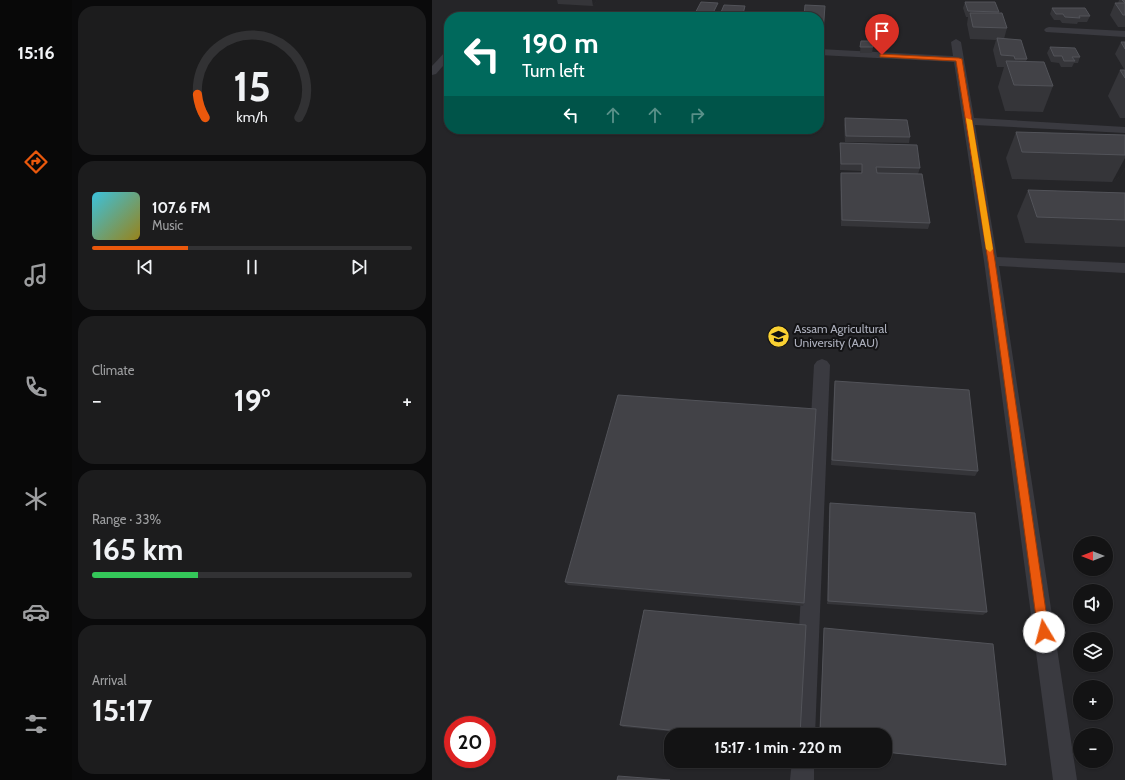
<!DOCTYPE html>
<html lang="en">
<head>
<meta charset="utf-8">
<style>
	body { margin:0; font-family:Cabin,sans-serif; background:#1c1c1d; color:#f1f3f6; height:100vh; display:flex; flex-direction:column; font-size:15px; white-space:nowrap }
	* { box-sizing:border-box; margin:0 }
	p { font-size:13px; color:#9d9ea0 }
	.icon { flex:none; width:22px; height:22px; fill:none; stroke:currentColor; stroke-width:2; stroke-linecap:round; stroke-linejoin:round }
	.map { position:relative; flex:1; overflow:hidden }
	.details { display:flex; flex-direction:column; gap:6px; padding:6px; background:#0a0a0b; width:360px }
	.details>* { flex:none }
	.banner { position:absolute; left:12px; top:12px; width:380px; height:122px; border-radius:16px; box-shadow:0 1px 3px #0004,0 0 0 1px #323234; background:#00695c; color:#fff; overflow:hidden }
	.needle { width:26px; rotate:270deg }
	.fabs { position:absolute; left:641px; top:536px; display:grid; gap:8px }
	.fabs a { display:grid; place-items:center; width:40px; height:40px; border-radius:50%; background:#131314; box-shadow:0 1px 3px #0004,0 0 0 1px #323234; font-size:20px }
	.speed { position:absolute; left:12px; top:716px; display:flex; gap:8px; font-size:20px; font-weight:700; text-align:center }
	.speed>* { display:grid; place-content:center; width:52px; height:52px; border-radius:50%; background:#131314; box-shadow:0 1px 3px #0004,0 0 0 1px #323234; line-height:1 }
	.speed .limit { border:6px solid #d22; background:#fff; color:#111 }
	.pin { position:absolute; display:grid; place-items:center; width:34px; height:34px; color:#fff; margin:-41px -17px; border-radius:50% 50% 50% 0; rotate:-45deg; box-shadow:0 0 4px #0007 }
	.pin .icon { rotate:45deg }
	.me { position:absolute; width:44px; margin:-22px; rotate:352deg; stroke-linejoin:round; filter:drop-shadow(0 0 3px #0008) }
	.turn { display:flex; align-items:center; gap:14px; height:84px; padding:0 12px; font-size:18px }
	.turn .icon { width:52px; height:52px; stroke-width:2.5 }
	.turn b { display:block; font-size:28px; line-height:34px }
	.lanes { display:flex; align-items:center; height:38px; padding:0 12px; background:#0003; justify-content:center; gap:20px; direction:ltr }
	.lanes .off { opacity:.35 }
	.big { font-size:30px; font-weight:700; line-height:1.1 }
	.details .card { flex:1; display:flex; flex-direction:column; justify-content:center; gap:6px; min-width:0; padding:0 14px; border-radius:16px; background:#1c1c1d }
	.details .dial { align-items:center; gap:0 }
	.dial svg { height:104px; overflow:visible; fill:none; stroke:#323234; stroke-width:7; stroke-linecap:round; text-anchor:middle }
	.dial text { fill:#f1f3f6; stroke:none }
	.song { display:flex; align-items:center; gap:12px }
	.cover { width:48px; height:48px; border-radius:6px; background:linear-gradient(135deg,hsl(190 70% 55%),hsl(50 70% 35%)) }
	.played { height:4px; border-radius:2px; background:linear-gradient(90deg,#ea580c 30%,#323234 30%) }
	.keys { display:flex; justify-content:space-around; direction:ltr }
	.heat { display:flex; justify-content:space-between; align-items:center; font-size:22px; direction:ltr }
	.charge { height:6px; border-radius:3px; background:linear-gradient(90deg,#34c759 33%,#323234 0) }
	.trip { position:absolute; left:232px; top:728px; width:228px; height:40px; border-radius:16px; background:#131314; box-shadow:0 1px 3px #0004,0 0 0 1px #323234; font-weight:700; line-height:40px; text-align:center }
	main { display:flex; flex:1; min-height:0 }
	.tab-bar { display:flex; flex-direction:column; width:72px; justify-content:space-around; align-items:center; background:#080808; color:#9d9ea0 }
	.tab-bar .icon { width:28px; height:28px }
	.tab-bar .active { color:#ea580c }
	.tab-bar b { font-size:18px; color:#f1f3f6 }
	.map>svg:first-child { display:block }
	.built { fill:#252528; fill-rule:evenodd }
	.lines { fill:none; stroke-linecap:round; stroke-linejoin:round }
	.service { fill:#3a3a40; fill-rule:evenodd }
	.wall { fill:#353539 }
	.shaded-wall { fill:#242427 }
	.building { fill:#424247; stroke:#525359 }
	.route { fill:#ea580c; stroke:#983908 }
	.slow { fill:#f59e0b }
	.labels { text-anchor:middle; stroke-width:4; stroke-linejoin:round; paint-order:stroke }
	.poi-label { font-size:12px; fill:#abaebb; stroke:#141416; text-anchor:start }
</style>
</head>
<body>
<main>
<nav class="tab-bar">
<b>15:16</b>
<svg class="icon active" aria-label="directions" viewBox="0 0 24 24"><path d="M12 3l9 9-9 9-9-9zM9 14v-3h6M13 9l2 2-2 2"/></svg>
<svg class="icon" aria-label="music" viewBox="0 0 24 24"><path d="M9 18V5l10-2v13"/><circle cx="6" cy="18" r="3"/><circle cx="16" cy="16" r="3"/></svg>
<svg class="icon" aria-label="phone" viewBox="0 0 24 24"><path d="M5 4h4l2 5-3 2q2 4 5 5l2-3 5 2v4C11 20 4 13 5 4z"/></svg>
<svg class="icon" aria-label="climate" viewBox="0 0 24 24"><path d="M12 3v18M4 7l16 10M4 17L20 7"/></svg>
<svg class="icon" aria-label="car" viewBox="0 0 24 24"><path d="M5 17H2v-5l4-1 3-4h7l3 4 3 1v5h-3M9 17h6M6 11h13"/><circle cx="7" cy="17" r="2"/><circle cx="17" cy="17" r="2"/></svg>
<svg class="icon" aria-label="filters" viewBox="0 0 24 24"><path d="M4 7h16M4 17h16"/><circle cx="9" cy="7" r="2"/><circle cx="15" cy="17" r="2"/></svg>
</nav>
<section class="details">
<div class="card dial"><svg viewBox="0 0 100 80">
<path d="M14 69A42 42 0 1 1 86 69"/>
<path d="M14 69A42 42 0 0 1 8 51" stroke="#ea580c"/>
<text x="50" y="56" font-size="32" font-weight="700">15</text>
<text x="50" y="72" font-size="11">km/h</text>
</svg></div>
<div class="card">
<div class="song"><i class="cover"></i><div><b>107.6 FM</b><p>Music</p></div></div>
<div class="played"></div>
<div class="keys"><svg class="icon" aria-label="previous" viewBox="0 0 24 24"><path d="M18 5L8 12l10 7zM5 5v14"/></svg><svg class="icon" aria-label="pause" viewBox="0 0 24 24"><path d="M8 5v14M16 5v14"/></svg><svg class="icon" aria-label="next" viewBox="0 0 24 24"><path d="M6 5l10 7-10 7zM19 5v14"/></svg></div>
</div>
<div class="card"><p>Climate</p>
<div class="heat"><a>−</a><b class="big">19°</b><a>+</a></div>
</div>
<div class="card"><p>Range · 33%</p><b class="big">165 km</b><div class="charge"></div></div>
<div class="card"><p>Arrival</p><b class="big">15:17</b></div>
</section>
<div class="map">
<svg width="693" height="780" viewBox="0 0 693 780">
	<rect width="100%" height="100%" fill="#19191b"/>
	<path class="built" d="M0 0H693V780H0ZM17 17H387V129H17ZM648 543H674V569H648ZM648 591H674V617H648ZM648 639H674V665H648ZM648 687H674V713H648ZM21 725H55V759H21ZM239 735H453V761H239ZM648 735H674V761H648Z"/>
	<g class="lines">
		<g class="service">
			<polygon points="617,27 693,31 693,37 614,32 612,30 614,28"/>
			<polygon points="524,39 529,42 542,118 693,127 693,133 543,125 565,257 693,263 693,273 567,266 645,780 621,780 552,261 522,62 387,55 387,49 521,56 519,42"/>
			<polygon points="17,50 17,59 4,74 0,75 0,66 14,51"/>
			<polygon points="390,359 395,361 398,365 383,735 361,735 382,365 385,361"/>
			<polygon points="360,761 382,761 382,780 358,780"/>
		</g>
	</g>
	<g class="wall">
		<polygon points="125,0 165,0 161,6 126,4"/>
		<polygon points="687,0 693,0 693,27 686,27 678,15 683,3 686,3"/>
		<polygon points="533,2 567,12 566,13 575,28 572,39 595,59 594,61 621,86 611,112 573,111 566,87 572,67 565,67 561,50 564,40 538,39 535,24 536,17 534,17 531,8"/>
		<polygon points="393,6 391,44 387,44 387,17"/>
		<polygon points="620,8 658,16 655,22 646,22 645,24 630,23 628,20 622,20 618,14"/>
		<polygon points="429,41 441,47 440,53 428,53"/>
		<polygon points="689,42 693,42 693,69 692,69 683,54"/>
		<polygon points="618,47 648,57 646,63 642,63 640,67 629,67 627,63 619,62 615,53"/>
		<polygon points="688,70 693,70 693,118 688,118 676,96"/>
		<polygon points="413,118 478,137 477,143 413,142 412,125"/>
		<polygon points="584,132 693,135 693,168 689,176 680,182 580,179 574,158"/>
		<polygon points="408,143 488,168 486,174 498,223 496,229 409,226 408,179 409,173 429,173 429,171 408,170"/>
		<polygon points="596,190 693,193 693,247 593,243 585,216"/>
		<polygon points="403,381 546,471 543,476 399,465 402,386"/>
		<polygon points="398,503 555,612 551,615 395,604 397,508"/>
		<polygon points="133,582 372,603 371,606 136,585"/>
		<polygon points="392,628 574,765 569,765 453,752 453,735 387,735 392,631"/>
		<polygon points="188,725 368,735 277,735 191,727"/>
	</g>
	<g class="shaded-wall">
		<polygon points="160,0 165,0 161,6"/>
		<polygon points="286,3 286,15 285,17 279,17"/>
		<polygon points="313,6 314,17 311,14"/>
		<polygon points="693,158 693,168 689,176 680,182"/>
	</g>
	<g class="building">
		<polygon points="690,0 693,0 693,15 691,15 683,3 693,3"/>
		<polygon points="269,2 286,3 279,17 261,17"/>
		<polygon points="533,2 563,2 567,12 536,11"/>
		<polygon points="292,5 313,6 311,14 333,15 332,17 287,17"/>
		<polygon points="373,5 393,6 391,32 387,32 387,17 372,17"/>
		<polygon points="620,8 653,8 658,16 647,16 648,18 633,17 631,14 624,14"/>
		<polygon points="538,13 570,13 575,28 541,27"/>
		<polygon points="340,14 371,15 371,17 339,17"/>
		<polygon points="565,38 589,40 595,59 583,59 582,56 569,55"/>
		<polygon points="429,41 441,41 441,47 428,47"/>
		<polygon points="689,42 693,42 693,49"/>
		<polygon points="618,47 643,48 648,57 640,57 643,61 632,61 630,56 622,56"/>
		<polygon points="574,61 612,62 621,86 582,85"/>
		<polygon points="688,70 693,70 693,78"/>
		<polygon points="413,118 475,120 478,137 414,136"/>
		<polygon points="584,132 693,135 693,155 590,152"/>
		<polygon points="408,143 485,145 488,168 444,167 445,173 490,174 498,223 410,220 409,173 430,173 430,164 409,164"/>
		<polygon points="596,190 693,193 693,220 605,217"/>
		<polygon points="403,381 537,390 546,471 400,460"/>
		<polygon points="186,395 384,409 372,603 133,582"/>
		<polygon points="398,503 543,513 555,612 396,601"/>
		<polygon points="212,610 374,625 368,735 285,735 188,725"/>
		<polygon points="392,628 561,644 574,765 453,752 453,735 388,735"/>
		<polygon points="186,776 238,780 185,780"/>
	</g>
	<polygon class="route" points="448,54 527,58 530,59 563,261 617,632 616,637 612,638 607,637 606,632 556,261 524,61 450,57 448,57"/>
	<polygon class="slow" points="534,118 540,120 561,249 558,252 554,249"/>
	<defs>
		<symbol id="university-disc" viewBox="-11 -11 22 22"><circle r="9.5" fill="#fad132" stroke="#141416"/><path d="M0-5L7-2L0 1L-7-2ZM-4 1L0 2.5L4 1V4Q0 6-4 4Z" fill="#111"/></symbol>
	</defs>
	<g fill-rule="evenodd">
		<use href="#university-disc" x="334" y="324" width="25" height="25"/>
	</g>
	<g class="labels">
		<g class="poi-label">
			<text x="362" y="333">Assam Agricultural<tspan x="362" dy="14">University (AAU)</tspan></text>
		</g>
	</g>
</svg>
<div class="fabs">
<a><svg class="needle" viewBox="-14 -14 28 28"><path d="M0-13l5 13h-10z" fill="#e53935"/><path d="M0 13l5-13h-10z" fill="#9d9ea0"/></svg></a>
<a><svg class="icon" aria-label="sound" viewBox="0 0 24 24"><path d="M4 9h4l5-4v14l-5-4H4zM17 9q2 3 0 6"/></svg></a>
<a><svg class="icon" aria-label="layers" viewBox="0 0 24 24"><path d="M12 4l9 5-9 5-9-5zM3 14l9 5 9-5"/></svg></a>
<a>+</a>
<a>−</a>
</div>
<div class="speed"><div class="limit">20</div></div>
<div class="pin" style="left:450px;top:55px;background:#d93025"><svg class="icon" aria-label="arrive" viewBox="0 0 24 24"><path d="M6 21V4h12l-3 4 3 4H6"/></svg></div>
<svg class="me" style="left:612px;top:632px" viewBox="-20 -20 40 40"><circle r="19" fill="#fff"/><path d="M0-13L10 11 0 6-10 11z" fill="#ea580c"/></svg>
<div class="trip">15:17 · 1 min · 220 m</div>
<div class="banner">
<div class="turn"><svg class="icon" aria-label="left" viewBox="0 0 24 24"><path d="M17 20v-9H6M10 6l-5 5 5 5"/></svg><div><b>190 m</b>Turn left</div></div>
<div class="lanes"><svg class="icon" aria-label="left" viewBox="0 0 24 24"><path d="M17 20v-9H6M10 6l-5 5 5 5"/></svg><svg class="icon off" aria-label="ahead" viewBox="0 0 24 24"><path d="M12 20V5M6 11l6-6 6 6"/></svg><svg class="icon off" aria-label="ahead" viewBox="0 0 24 24"><path d="M12 20V5M6 11l6-6 6 6"/></svg><svg class="icon off" aria-label="right" viewBox="0 0 24 24"><path d="M7 20v-9h11M14 6l5 5-5 5"/></svg></div>
</div>
</div>
</main>
</body>
</html>
